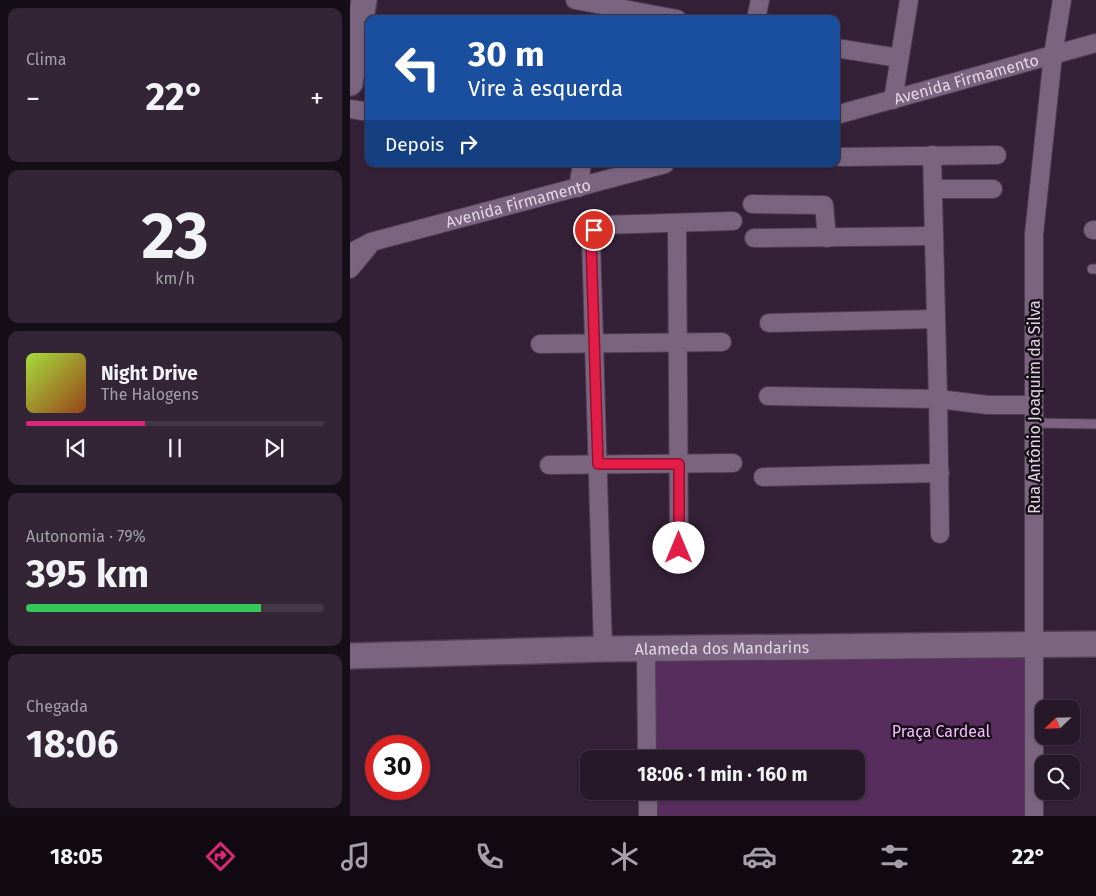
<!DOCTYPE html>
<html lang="pt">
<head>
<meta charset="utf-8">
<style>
	body { margin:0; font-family:"Fira Sans",sans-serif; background:#332535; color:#f1f3f6; height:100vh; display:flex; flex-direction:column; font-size:19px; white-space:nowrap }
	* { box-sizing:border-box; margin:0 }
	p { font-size:16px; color:#a4a0a8 }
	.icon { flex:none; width:28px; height:28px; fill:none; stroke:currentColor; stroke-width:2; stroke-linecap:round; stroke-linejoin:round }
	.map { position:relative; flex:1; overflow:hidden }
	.details { display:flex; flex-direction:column; gap:8px; padding:8px; background:#150d17; width:350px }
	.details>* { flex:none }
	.top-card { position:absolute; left:15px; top:15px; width:475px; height:152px; border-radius:10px; box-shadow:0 1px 4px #0004,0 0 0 1px #433746; background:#1a4fa0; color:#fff; overflow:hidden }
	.needle { width:32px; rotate:247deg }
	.tools { position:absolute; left:685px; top:700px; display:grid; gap:10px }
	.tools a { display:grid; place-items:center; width:45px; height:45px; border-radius:10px; background:#271829; box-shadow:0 1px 4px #0004,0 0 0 1px #433746; font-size:25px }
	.speed { position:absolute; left:15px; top:735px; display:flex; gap:10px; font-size:25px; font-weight:700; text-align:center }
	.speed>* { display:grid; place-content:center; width:65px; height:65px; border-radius:50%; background:#271829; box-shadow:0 1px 4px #0004,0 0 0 1px #433746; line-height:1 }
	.speed .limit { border:8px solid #d22; background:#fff; color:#111 }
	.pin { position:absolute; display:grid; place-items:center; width:42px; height:42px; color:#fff; margin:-21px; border:2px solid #fff; border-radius:50%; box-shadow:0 1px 5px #0007 }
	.me { position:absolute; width:55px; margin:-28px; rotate:0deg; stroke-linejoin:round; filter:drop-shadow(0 0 4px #0008) }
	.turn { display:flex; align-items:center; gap:18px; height:105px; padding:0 20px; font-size:22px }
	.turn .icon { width:65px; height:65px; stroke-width:2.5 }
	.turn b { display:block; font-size:35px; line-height:42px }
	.then { display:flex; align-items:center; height:48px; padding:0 20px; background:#0003; gap:10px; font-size:19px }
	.big { font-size:38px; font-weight:700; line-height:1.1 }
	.details .widget { flex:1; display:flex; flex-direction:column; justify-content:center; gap:8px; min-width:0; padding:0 18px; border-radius:10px; background:#332535 }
	.details .dial { align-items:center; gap:0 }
	.dial b { font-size:65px; line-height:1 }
	.song { display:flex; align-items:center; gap:15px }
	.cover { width:60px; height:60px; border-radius:8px; background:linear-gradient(135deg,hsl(80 70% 55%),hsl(20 70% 35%)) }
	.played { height:5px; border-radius:2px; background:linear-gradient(90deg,#db2777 40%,#433746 40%) }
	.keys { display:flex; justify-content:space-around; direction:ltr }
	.heat { display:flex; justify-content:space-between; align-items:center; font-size:28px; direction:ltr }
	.charge { height:8px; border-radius:4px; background:linear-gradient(90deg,#34c759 79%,#433746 0) }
	.trip { position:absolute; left:230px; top:750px; width:285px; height:50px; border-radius:10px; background:#271829; box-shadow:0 1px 4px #0004,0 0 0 1px #433746; font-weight:700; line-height:50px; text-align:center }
	.tab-bar { display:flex; height:80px; justify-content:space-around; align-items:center; background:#100a10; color:#a4a0a8 }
	.tab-bar .icon { width:35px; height:35px }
	.tab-bar .current { color:#db2777 }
	.tab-bar b { font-size:22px; color:#f1f3f6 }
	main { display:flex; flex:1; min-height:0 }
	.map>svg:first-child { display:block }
	.green { fill:#562d5c }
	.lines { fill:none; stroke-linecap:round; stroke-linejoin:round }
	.service-casing { stroke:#4f3e51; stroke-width:11 }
	.minor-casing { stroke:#4f3e51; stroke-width:20 }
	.secondary-casing { stroke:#4f3e51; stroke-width:28 }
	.service { stroke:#7b647f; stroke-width:9 }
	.minor { stroke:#7b647f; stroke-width:18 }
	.secondary { stroke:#7b647f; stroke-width:25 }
	.route-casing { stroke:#92132f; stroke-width:12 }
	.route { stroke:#e11d48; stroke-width:9 }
	.labels { text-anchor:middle; stroke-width:5; stroke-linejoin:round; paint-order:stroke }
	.street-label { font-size:16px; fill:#e2d5e4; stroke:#170e18 }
	.park-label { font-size:16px; fill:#f5befc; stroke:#170e18 }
</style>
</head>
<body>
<main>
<section class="details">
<div class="widget"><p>Clima</p>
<div class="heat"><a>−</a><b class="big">22°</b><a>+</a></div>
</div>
<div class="widget dial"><b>23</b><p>km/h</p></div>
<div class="widget">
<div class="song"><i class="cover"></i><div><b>Night Drive</b><p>The Halogens</p></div></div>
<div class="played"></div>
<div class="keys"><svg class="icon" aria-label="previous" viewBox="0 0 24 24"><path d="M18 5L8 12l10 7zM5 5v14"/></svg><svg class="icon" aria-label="pause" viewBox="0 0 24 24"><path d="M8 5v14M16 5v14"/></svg><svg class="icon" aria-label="next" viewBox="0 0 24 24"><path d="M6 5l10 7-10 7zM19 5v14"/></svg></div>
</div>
<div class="widget"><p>Autonomia · 79%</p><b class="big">395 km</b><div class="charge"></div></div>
<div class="widget"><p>Chegada</p><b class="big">18:06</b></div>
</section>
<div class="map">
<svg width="746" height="816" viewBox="0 0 746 816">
	<rect width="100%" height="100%" fill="#342037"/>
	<polygon class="green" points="685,644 684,816 298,816 298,791 506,791 506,759 297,759 296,649"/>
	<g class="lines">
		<defs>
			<g id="service">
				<polyline points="742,269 746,269"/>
				<polyline points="683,423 746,424"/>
			</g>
			<g id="minor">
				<polyline points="225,0 327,19"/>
				<polyline points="406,19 410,0"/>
				<polyline points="486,48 549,58"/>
				<polyline points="543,100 559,0"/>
				<polyline points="0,109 19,112"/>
				<path id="s1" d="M486 115 746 43"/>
				<polyline points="582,155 588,399 638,405 683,405"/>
				<polyline points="490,157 647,155"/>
				<polyline points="228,188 232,164"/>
				<polyline points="583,189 643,189"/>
				<polyline points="402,204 474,205 477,238"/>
				<polyline points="327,223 329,548"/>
				<polyline points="743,230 746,230"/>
				<polyline points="404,238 584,236"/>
				<path id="s2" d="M0 253 21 242 315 164"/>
				<polyline points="0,269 19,246"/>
				<polyline points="419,323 585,319"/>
				<polyline points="190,344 372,342"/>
				<polyline points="418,396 588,399 590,534"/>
				<polyline points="199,465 383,463"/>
				<polyline points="413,477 590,473"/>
				<polyline points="253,649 241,239 244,230 252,225 383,221"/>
				<polyline points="296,649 297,759"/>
				<polyline points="298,791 298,816"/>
				<polyline points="684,816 684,234 703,55 712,0"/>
			</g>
			<g id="secondary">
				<polyline points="0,83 14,0"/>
				<path id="s3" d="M0 656 253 649 746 644"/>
			</g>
		</defs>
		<use href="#service" class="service-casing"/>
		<use href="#minor" class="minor-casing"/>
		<use href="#secondary" class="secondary-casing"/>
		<use href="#service" class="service"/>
		<use href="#minor" class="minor"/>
		<use href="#secondary" class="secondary"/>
	</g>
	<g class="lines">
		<defs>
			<polyline id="route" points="244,230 241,239 248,464 329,464 329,548"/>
		</defs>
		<use href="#route" class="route-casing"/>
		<use href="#route" class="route"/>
	</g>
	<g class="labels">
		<g class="street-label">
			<text dy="6" stroke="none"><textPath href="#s1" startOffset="135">Avenida Firmamento</textPath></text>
			<text dy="6" stroke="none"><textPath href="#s2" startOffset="176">Avenida Firmamento</textPath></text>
			<text transform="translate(684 407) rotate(-90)" y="6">Rua Antônio Joaquim da Silva</text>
			<text dy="6" stroke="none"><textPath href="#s3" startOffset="372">Alameda dos Mandarins</textPath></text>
		</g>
		<g class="park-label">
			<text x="591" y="737">Praça Cardeal</text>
		</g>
	</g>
</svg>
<div class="tools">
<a><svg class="needle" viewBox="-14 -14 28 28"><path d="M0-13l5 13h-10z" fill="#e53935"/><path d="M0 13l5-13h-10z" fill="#a4a0a8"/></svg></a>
<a><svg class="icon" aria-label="search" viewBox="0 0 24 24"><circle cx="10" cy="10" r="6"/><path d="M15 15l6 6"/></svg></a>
</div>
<div class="speed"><div class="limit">30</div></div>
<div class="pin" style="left:244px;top:230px;background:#d93025"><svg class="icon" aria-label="arrive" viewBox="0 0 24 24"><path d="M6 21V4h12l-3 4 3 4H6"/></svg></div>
<svg class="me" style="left:329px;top:548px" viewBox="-20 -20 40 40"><circle r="19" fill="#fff"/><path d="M0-13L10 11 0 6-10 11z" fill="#e11d48"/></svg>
<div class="trip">18:06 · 1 min · 160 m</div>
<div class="top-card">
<div class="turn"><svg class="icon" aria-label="left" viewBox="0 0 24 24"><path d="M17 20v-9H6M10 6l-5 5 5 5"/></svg><div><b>30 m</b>Vire à esquerda</div></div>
<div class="then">Depois<svg class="icon" aria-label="right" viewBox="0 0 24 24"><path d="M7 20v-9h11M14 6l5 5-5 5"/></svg></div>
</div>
</div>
</main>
<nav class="tab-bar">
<b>18:05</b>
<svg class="icon current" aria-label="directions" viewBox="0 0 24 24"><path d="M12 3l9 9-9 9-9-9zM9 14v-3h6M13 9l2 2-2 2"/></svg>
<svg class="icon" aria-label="music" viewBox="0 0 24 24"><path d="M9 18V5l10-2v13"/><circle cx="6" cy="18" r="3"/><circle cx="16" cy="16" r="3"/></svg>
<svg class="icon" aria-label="phone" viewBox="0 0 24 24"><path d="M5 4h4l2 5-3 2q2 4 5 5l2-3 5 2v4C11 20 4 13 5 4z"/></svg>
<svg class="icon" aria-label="climate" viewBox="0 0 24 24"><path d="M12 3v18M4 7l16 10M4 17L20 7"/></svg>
<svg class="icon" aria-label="car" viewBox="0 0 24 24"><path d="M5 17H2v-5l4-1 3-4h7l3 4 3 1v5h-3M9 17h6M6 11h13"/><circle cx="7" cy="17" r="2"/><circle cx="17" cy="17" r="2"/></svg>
<svg class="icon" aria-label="filters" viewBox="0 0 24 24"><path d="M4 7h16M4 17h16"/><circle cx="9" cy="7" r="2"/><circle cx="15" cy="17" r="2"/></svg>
<b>22°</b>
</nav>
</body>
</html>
